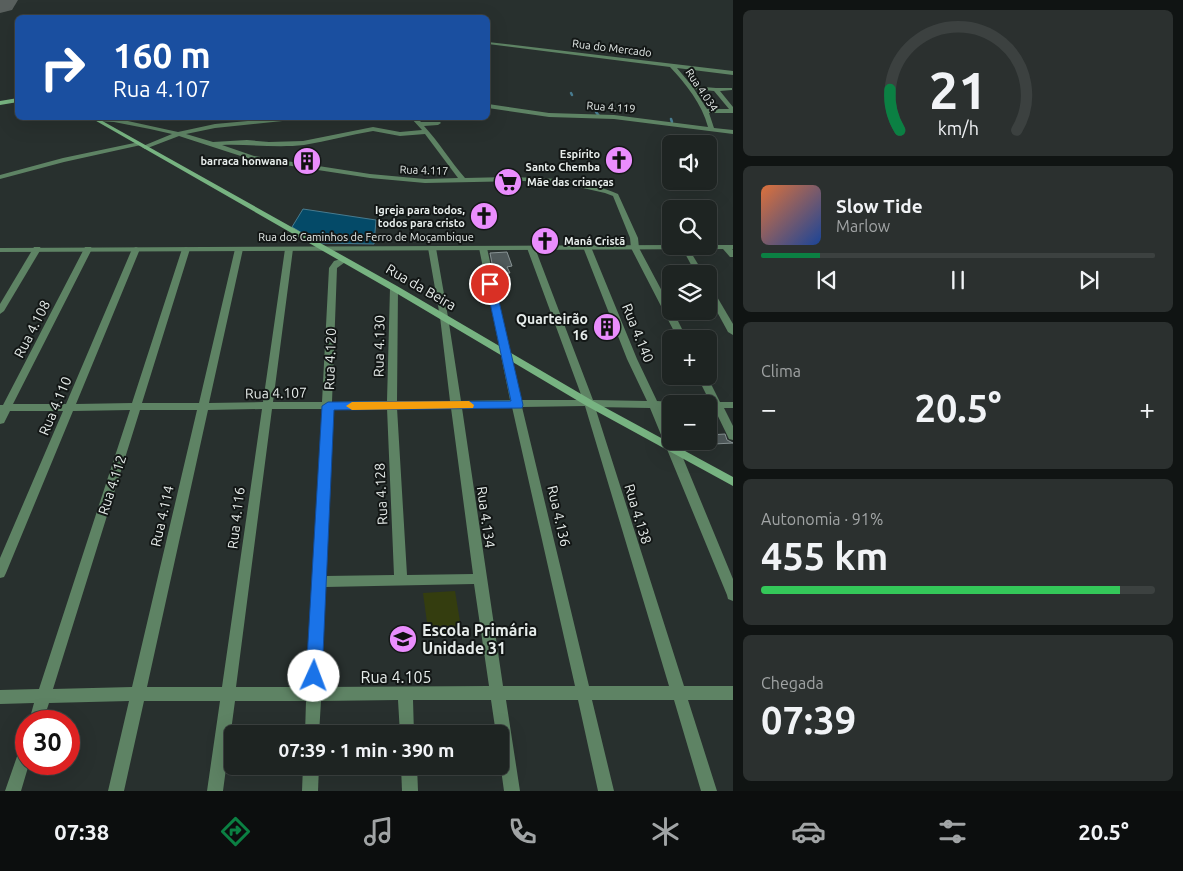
<!DOCTYPE html>
<html lang="pt">
<head>
<meta charset="utf-8">
<style>
	body { margin:0; font-family:Ubuntu,sans-serif; background:#2b302f; color:#f1f3f6; height:100vh; display:flex; flex-direction:column; font-size:19px; white-space:nowrap }
	* { box-sizing:border-box; margin:0 }
	p { font-size:16px; color:#a1a4a5 }
	.icon { flex:none; width:28px; height:28px; fill:none; stroke:currentColor; stroke-width:2; stroke-linecap:round; stroke-linejoin:round }
	.map { position:relative; flex:1; overflow:hidden }
	.side { display:flex; flex-direction:column; gap:10px; padding:10px; background:#101413; width:450px }
	.side>* { flex:none }
	.top-card { position:absolute; left:15px; top:15px; width:475px; height:105px; border-radius:8px; box-shadow:0 5px 20px #0002,0 0 0 1px #3c4140; background:#1a4fa0; color:#fff; overflow:hidden }
	.tools { position:absolute; left:662px; top:135px; display:grid; gap:10px }
	.tools a { display:grid; place-items:center; width:55px; height:55px; border-radius:8px; background:#1e2422; box-shadow:0 5px 20px #0002,0 0 0 1px #3c4140; font-size:25px }
	.speed { position:absolute; left:15px; top:710px; display:flex; gap:10px; font-size:25px; font-weight:700; text-align:center }
	.speed>* { display:grid; place-content:center; width:65px; height:65px; border-radius:50%; background:#1e2422; box-shadow:0 5px 20px #0002,0 0 0 1px #3c4140; line-height:1 }
	.speed .limit { border:8px solid #d22; background:#fff; color:#111 }
	.pin { position:absolute; display:grid; place-items:center; width:42px; height:42px; color:#fff; margin:-21px; border:2px solid #fff; border-radius:50%; box-shadow:0 1px 5px #0007 }
	.me { position:absolute; width:55px; margin:-28px; rotate:2deg; stroke-linejoin:round; filter:drop-shadow(0 0 4px #0008) }
	.turn { display:flex; align-items:center; gap:18px; height:105px; padding:0 15px; font-size:22px }
	.turn .icon { width:65px; height:65px; stroke-width:2.5 }
	.turn b { display:block; font-size:35px; line-height:42px }
	.big { font-size:38px; font-weight:600; line-height:1.1 }
	.side .tile { flex:1; display:flex; flex-direction:column; justify-content:center; gap:8px; min-width:0; padding:0 18px; border-radius:8px; background:#2b302f }
	.side .dial { align-items:center; gap:0 }
	.dial svg { height:130px; overflow:visible; fill:none; stroke:#3c4140; stroke-width:7; stroke-linecap:round; text-anchor:middle }
	.dial text { fill:#f1f3f6; stroke:none }
	.song { display:flex; align-items:center; gap:15px }
	.cover { width:60px; height:60px; border-radius:8px; background:linear-gradient(135deg,hsl(20 70% 55%),hsl(220 70% 35%)) }
	.played { height:5px; border-radius:2px; background:linear-gradient(90deg,#0b8043 15%,#3c4140 15%) }
	.keys { display:flex; justify-content:space-around; direction:ltr }
	.heat { display:flex; justify-content:space-between; align-items:center; font-size:28px; direction:ltr }
	.charge { height:8px; border-radius:4px; background:linear-gradient(90deg,#34c759 91%,#3c4140 0) }
	.trip { position:absolute; left:224px; top:725px; width:285px; height:50px; border-radius:8px; background:#1e2422; box-shadow:0 5px 20px #0002,0 0 0 1px #3c4140; font-weight:600; line-height:50px; text-align:center }
	.dock { display:flex; height:80px; justify-content:space-around; align-items:center; background:#0c0e0e; color:#a1a4a5 }
	.dock .icon { width:35px; height:35px }
	.dock .selected { color:#0b8043 }
	.dock b { font-size:22px; color:#f1f3f6 }
	main { display:flex; flex:1; min-height:0 }
	.map>svg:first-child { display:block }
	.green { fill:#343d0f }
	.water { fill:#044a68; stroke:#487b8f }
	.lines { fill:none; stroke-linecap:round; stroke-linejoin:round }
	.stream { stroke:#487b8f; stroke-width:2.5 }
	.runway { fill:#585f5d; fill-rule:evenodd }
	.building { fill:#4f595a; stroke:#889394 }
	.minor { fill:#5e8364; fill-rule:evenodd }
	.tertiary { fill:#5e8364; fill-rule:evenodd }
	.secondary { fill:#77b381; fill-rule:evenodd }
	.route { fill:#1a73e8; stroke:#114b97 }
	.slow { fill:#f59e0b }
	.labels { text-anchor:middle; stroke-width:4; stroke-linejoin:round; paint-order:stroke }
	.far-street-label { font-size:11px; fill:#e6ecea; stroke:#131716 }
	.far-poi-label { font-size:11px; font-weight:bold; fill:#e6ecea; stroke:#131716; text-anchor:end }
	.street-label { font-size:14px; fill:#e6ecea; stroke:#131716 }
	.poi-label { font-size:14px; font-weight:bold; fill:#e6ecea; stroke:#131716; text-anchor:end }
	.near-poi-label { font-size:16px; font-weight:bold; fill:#e6ecea; stroke:#131716; text-anchor:start }
	.near-street-label { font-size:16px; fill:#e6ecea; stroke:#131716 }
</style>
</head>
<body>
<main>
<div class="map">
<svg width="733" height="791" viewBox="0 0 733 791">
	<rect width="100%" height="100%" fill="#28302e"/>
	<polygon class="green" points="455,591 462,634 429,637 423,593"/>
	<polygon class="water" points="303,209 376,220 374,244 319,243 292,227"/>
	<g class="lines">
		<g class="stream">
			<polyline points="571,93 572,95"/>
			<polyline points="596,112 599,116"/>
			<polyline points="671,119 672,122"/>
		</g>
		<polygon class="runway" points="0,0 18,0 12,10 0,13"/>
	</g>
	<g class="building">
		<polygon points="507,252 512,266 507,267 510,273 494,274 490,253"/>
		<polygon points="725,434 727,440 733,443 714,444 709,435"/>
	</g>
	<g class="lines">
		<g class="minor">
			<path d="M488 42 733 71V75L677 68 692 86 716 88H732V90L720 91 733 107V113H709L714 128 733 130V134L614 119 549 117 488 108V104L549 113 614 115 708 127C702 104 686 84 670 67L488 44ZM694 89 714 91 729 109H707Z"/>
			<path d="M96 118H114L178 132 215 124 280 118H295L292 120 215 128 186 134 213 142 247 140 269 142 303 141 373 127 400 132 422 130 411 118H417L421 122H440L441 123 438 125 424 126C439 142 450 161 465 178 513 177 573 174 618 194L638 238 639 248 671 308V311H673L687 339H678L631 248 630 238 613 196 605 193 574 186 524 181 425 183 370 178 253 160 179 136 145 149 142 147 143 146 172 134 150 129 114 122 97 121 94 119ZM373 131 400 136 425 134 458 178 425 179 370 174 254 156 222 145C249 144 277 148 304 145 327 141 350 135 373 131Z"/>
			<polygon points="139,142 142,144 141,145 64,162 0,179 0,175 63,158"/>
			<path d="M584 245H590L591 247 637 359 657 401 671 402 675 404H671V408H661L671 430V441H676L733 579V601L728 599 727 595 650 408 595 407 684 686H733V700H688L717 791H701L674 700H592L614 791H598L578 700H506L520 791H504L500 762V734H496L491 700H413L414 734H400L398 700 321 701 319 734H305L306 701H235L223 791H207L220 701H144L124 791H108L129 701 49 703 43 721H29L34 703 0 704V690L39 689 130 410 73 411 6 573 4 577 0 578V558L63 411H10L4 423 0 424V405H3L85 247H91L92 249 13 404H66L132 249 136 247 140 249 76 404 132 403 182 249 186 247 190 249 142 403H199L235 249 239 247 243 249 209 403 263 402 285 249 289 247 293 249 273 402H322L329 268 334 261 344 258 348 260 337 268 332 402 387 401 390 288 394 285 398 288 397 401H450L440 317 428 248 432 246 436 248 448 317 461 401 510 400 479 248 483 246 487 248 520 400H583L527 248 531 246 535 248 593 400 647 401 627 359 583 247ZM585 406 669 686H589L522 407ZM512 407 575 686H503L462 408ZM387 408 394 575 325 576 332 409ZM397 408H451L473 574 407 575ZM262 409 222 687H147L208 410ZM272 409H322L307 687H236ZM140 410H197L132 687 53 689ZM474 584 489 686 321 687 325 587Z"/>
			<polygon points="723,245 729,245 733,250 733,257 730,257 723,249"/>
			<polygon points="681,246 687,246 704,274 696,274"/>
			<polygon points="34,247 40,247 41,249 4,311 0,314 0,304"/>
			<polygon points="709,288 713,290 733,324 733,335 728,332 709,297"/>
			<polygon points="697,376 707,376 720,402 733,402 733,408 724,408 733,426 733,440 729,439 714,408 709,408 709,404 705,404 710,402"/>
			<polygon points="26,742 26,764 29,764 21,791 5,791 21,745"/>
			<polygon points="303,766 319,766 318,791 302,791"/>
			<polygon points="401,766 417,766 418,791 402,791"/>
		</g>
		<polygon class="tertiary" points="671,245 671,246 709,246 709,245 733,245 733,249 0,252 0,248"/>
		<g class="secondary">
			<polygon points="18,98 18,102 0,105 0,101"/>
			<polygon points="91,118 97,118 397,286 593,401 733,477 733,486 585,405 391,290"/>
		</g>
	</g>
	<polygon class="route" points="490,281 495,284 523,405 522,408 334,410 322,676 320,682 314,684 308,682 306,676 322,406 328,402 511,401 486,284"/>
	<polygon class="slow" points="469,401 474,405 473,408 352,410 346,406 352,402"/>
	<defs>
		<symbol id="church-disc" viewBox="-11 -11 22 22"><circle r="9.5" fill="#ea8dfd" stroke="#131716"/><path d="M-1.2-6h2.4v3.5h3.3v2.4h-3.3V6h-2.4V-.1h-3.3v-2.4h3.3Z" fill="#111"/></symbol>
		<symbol id="building-disc" viewBox="-11 -11 22 22"><circle r="9.5" fill="#ea8dfd" stroke="#131716"/><path d="M-4-6H4V6H1V3H-1V6H-4ZM-2.5-4.3h1.7v1.8h-1.7ZM.8-4.3h1.7v1.8H.8ZM-2.5-1h1.7V.8h-1.7ZM.8-1h1.7V.8H.8Z" fill="#111"/></symbol>
		<symbol id="supermarket-disc" viewBox="-11 -11 22 22"><circle r="9.5" fill="#ea8dfd" stroke="#131716"/><path d="M-6-5.5h2.5l.6 2H6L4.5 2H-2.5L-4.4-4H-6ZM-1.5 3.2a1.3 1.3 0 1 0 .1 0ZM3 3.2a1.3 1.3 0 1 0 .1 0Z" fill="#111"/></symbol>
		<symbol id="school-disc" viewBox="-11 -11 22 22"><circle r="9.5" fill="#ea8dfd" stroke="#131716"/><path d="M0-5L7-2L0 1L-7-2ZM-4 1L0 2.5L4 1V4Q0 6-4 4Z" fill="#111"/></symbol>
	</defs>
	<g fill-rule="evenodd">
		<use href="#church-disc" x="603" y="144" width="32" height="32"/>
		<use href="#building-disc" x="291" y="145" width="32" height="32"/>
		<use href="#supermarket-disc" x="492" y="166" width="32" height="32"/>
		<use href="#church-disc" x="468" y="200" width="32" height="32"/>
		<use href="#church-disc" x="529" y="225" width="32" height="32"/>
		<use href="#building-disc" x="591" y="311" width="32" height="32"/>
		<use href="#school-disc" x="387" y="623" width="32" height="32"/>
	</g>
	<g class="labels">
		<g class="far-street-label">
			<text transform="translate(612 48) rotate(7)" y="4">Rua do Mercado</text>
			<text transform="translate(702 90) rotate(56)" y="4">Rua 4.034</text>
			<text transform="translate(611 107) rotate(4)" y="4">Rua 4.119</text>
			<text transform="translate(424 170) rotate(2)" y="4">Rua 4.117</text>
			<text x="366" y="241">Rua dos Caminhos de Ferro de Moçambique</text>
		</g>
		<g class="far-poi-label">
			<text x="600" y="158">Espírito<tspan x="600" dy="13">Santo Chemba</tspan></text>
			<text x="288" y="165">barraca honwana</text>
			<text x="527" y="186" text-anchor="start">Mãe das crianças</text>
			<text x="465" y="214">Igreja para todos,<tspan x="465" dy="13">todos para cristo</tspan></text>
			<text x="564" y="245" text-anchor="start">Maná Cristã</text>
		</g>
		<g class="street-label">
			<text transform="translate(421 287) rotate(30)" y="5">Rua da Beira</text>
			<text transform="translate(32 329) rotate(-63)" y="5">Rua 4.108</text>
			<text transform="translate(638 333) rotate(68)" y="5">Rua 4.140</text>
			<text transform="translate(379 346) rotate(-89)" y="5">Rua 4.130</text>
			<text transform="translate(330 359) rotate(-88)" y="5">Rua 4.120</text>
			<text transform="translate(276 393) rotate(-1)" y="5">Rua 4.107</text>
			<text transform="translate(55 406) rotate(-67)" y="5">Rua 4.110</text>
			<text transform="translate(112 485) rotate(-72)" y="5">Rua 4.112</text>
			<text transform="translate(381 494) rotate(-93)" y="5">Rua 4.128</text>
			<text transform="translate(638 514) rotate(73)" y="5">Rua 4.138</text>
			<text transform="translate(162 516) rotate(-77)" y="5">Rua 4.114</text>
			<text transform="translate(559 516) rotate(77)" y="5">Rua 4.136</text>
			<text transform="translate(486 517) rotate(82)" y="5">Rua 4.134</text>
			<text transform="translate(236 518) rotate(-83)" y="5">Rua 4.116</text>
		</g>
		<g class="poi-label">
			<text x="588" y="324">Quarteirão<tspan x="588" dy="16">16</tspan></text>
		</g>
		<g class="near-poi-label">
			<text x="422" y="636">Escola Primária<tspan x="422" dy="18">Unidade 31</tspan></text>
		</g>
		<g class="near-street-label">
			<text x="396" y="683">Rua 4.105</text>
		</g>
	</g>
</svg>
<div class="tools">
<a><svg class="icon" aria-label="sound" viewBox="0 0 24 24"><path d="M4 9h4l5-4v14l-5-4H4zM17 9q2 3 0 6"/></svg></a>
<a><svg class="icon" aria-label="search" viewBox="0 0 24 24"><circle cx="10" cy="10" r="6"/><path d="M15 15l6 6"/></svg></a>
<a><svg class="icon" aria-label="layers" viewBox="0 0 24 24"><path d="M12 4l9 5-9 5-9-5zM3 14l9 5 9-5"/></svg></a>
<a>+</a>
<a>−</a>
</div>
<div class="speed"><div class="limit">30</div></div>
<div class="pin" style="left:490px;top:284px;background:#d93025"><svg class="icon" aria-label="arrive" viewBox="0 0 24 24"><path d="M6 21V4h12l-3 4 3 4H6"/></svg></div>
<svg class="me" style="left:314px;top:676px" viewBox="-20 -20 40 40"><circle r="19" fill="#fff"/><path d="M0-13L10 11 0 6-10 11z" fill="#1a73e8"/></svg>
<div class="trip">07:39 · 1 min · 390 m</div>
<div class="top-card">
<div class="turn"><svg class="icon" aria-label="right" viewBox="0 0 24 24"><path d="M7 20v-9h11M14 6l5 5-5 5"/></svg><div><b>160 m</b>Rua 4.107</div></div>
</div>
</div>
<section class="side">
<div class="tile dial"><svg viewBox="0 0 100 80">
<path d="M14 69A42 42 0 1 1 86 69"/>
<path d="M14 69A42 42 0 0 1 8 44" stroke="#0b8043"/>
<text x="50" y="56" font-size="32" font-weight="700">21</text>
<text x="50" y="72" font-size="11">km/h</text>
</svg></div>
<div class="tile">
<div class="song"><i class="cover"></i><div><b>Slow Tide</b><p>Marlow</p></div></div>
<div class="played"></div>
<div class="keys"><svg class="icon" aria-label="previous" viewBox="0 0 24 24"><path d="M18 5L8 12l10 7zM5 5v14"/></svg><svg class="icon" aria-label="pause" viewBox="0 0 24 24"><path d="M8 5v14M16 5v14"/></svg><svg class="icon" aria-label="next" viewBox="0 0 24 24"><path d="M6 5l10 7-10 7zM19 5v14"/></svg></div>
</div>
<div class="tile"><p>Clima</p>
<div class="heat"><a>−</a><b class="big">20.5°</b><a>+</a></div>
</div>
<div class="tile"><p>Autonomia · 91%</p><b class="big">455 km</b><div class="charge"></div></div>
<div class="tile"><p>Chegada</p><b class="big">07:39</b></div>
</section>
</main>
<nav class="dock">
<b>07:38</b>
<svg class="icon selected" aria-label="directions" viewBox="0 0 24 24"><path d="M12 3l9 9-9 9-9-9zM9 14v-3h6M13 9l2 2-2 2"/></svg>
<svg class="icon" aria-label="music" viewBox="0 0 24 24"><path d="M9 18V5l10-2v13"/><circle cx="6" cy="18" r="3"/><circle cx="16" cy="16" r="3"/></svg>
<svg class="icon" aria-label="phone" viewBox="0 0 24 24"><path d="M5 4h4l2 5-3 2q2 4 5 5l2-3 5 2v4C11 20 4 13 5 4z"/></svg>
<svg class="icon" aria-label="climate" viewBox="0 0 24 24"><path d="M12 3v18M4 7l16 10M4 17L20 7"/></svg>
<svg class="icon" aria-label="car" viewBox="0 0 24 24"><path d="M5 17H2v-5l4-1 3-4h7l3 4 3 1v5h-3M9 17h6M6 11h13"/><circle cx="7" cy="17" r="2"/><circle cx="17" cy="17" r="2"/></svg>
<svg class="icon" aria-label="filters" viewBox="0 0 24 24"><path d="M4 7h16M4 17h16"/><circle cx="9" cy="7" r="2"/><circle cx="15" cy="17" r="2"/></svg>
<b>20.5°</b>
</nav>
</body>
</html>
